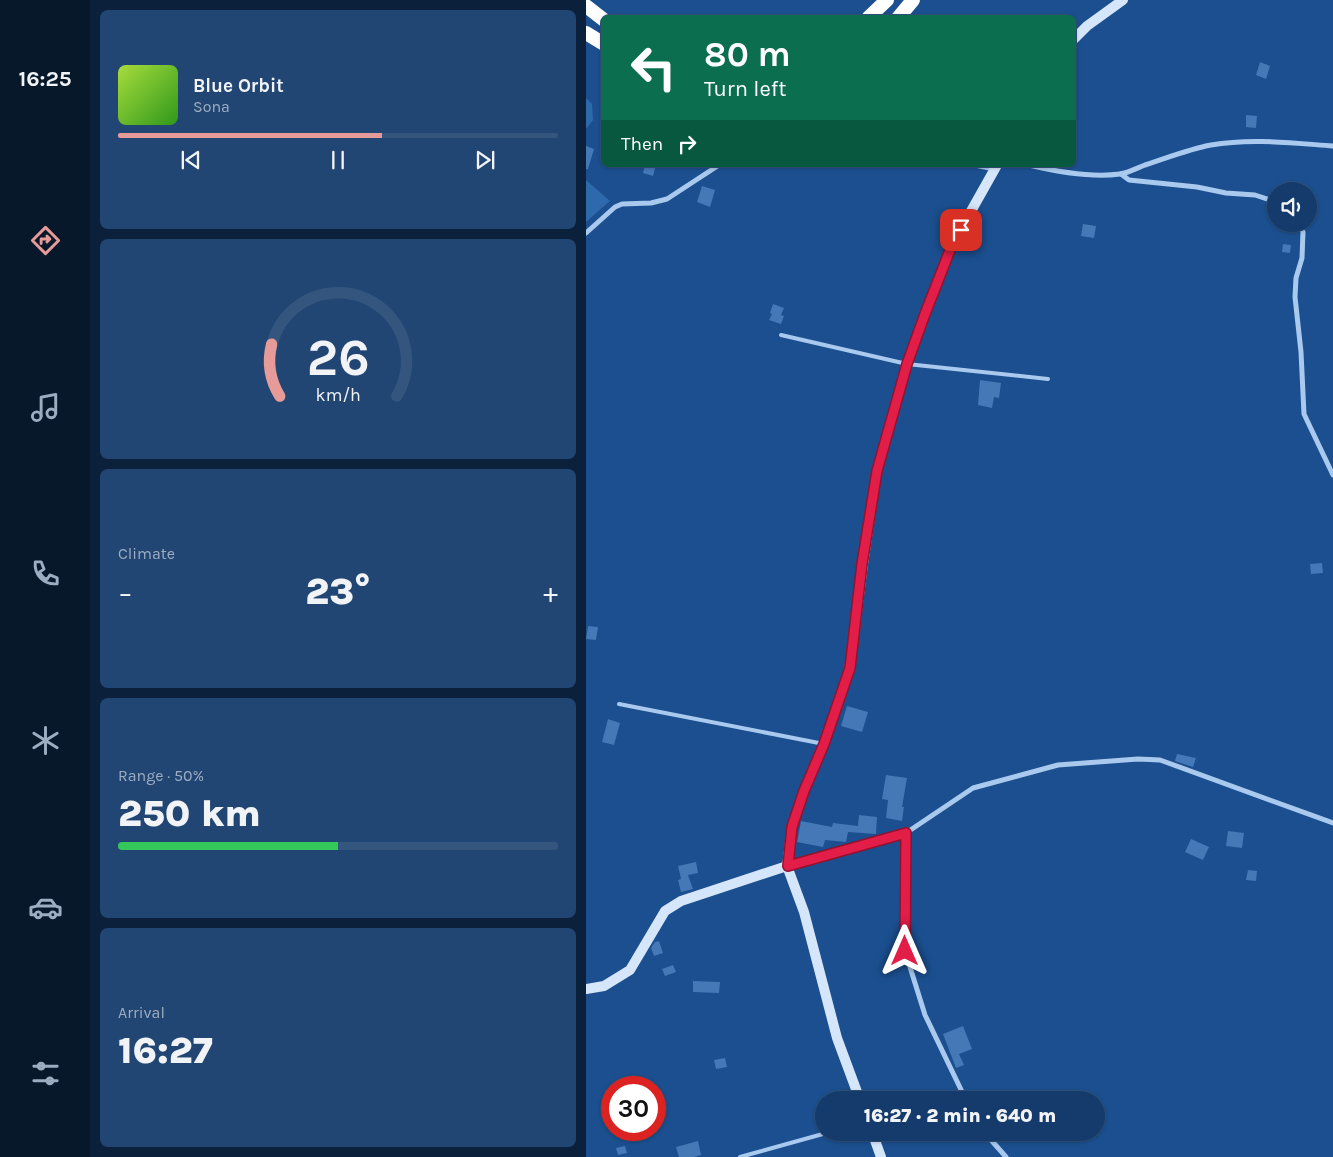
<!DOCTYPE html>
<html lang="en">
<head>
<meta charset="utf-8">
<style>
	body { margin:0; font-family:Karla,sans-serif; background:#214673; color:#f1f3f6; height:100vh; display:flex; flex-direction:column; font-size:19px; white-space:nowrap }
	* { box-sizing:border-box; margin:0 }
	p { font-size:16px; color:#9dadc1 }
	.icon { flex:none; width:28px; height:28px; fill:none; stroke:currentColor; stroke-width:2; stroke-linecap:round; stroke-linejoin:round }
	.map { position:relative; flex:1; overflow:hidden }
	.drawer { display:flex; flex-direction:column; gap:10px; padding:10px; background:#0b203b; width:496px }
	.drawer>* { flex:none }
	.hud { position:absolute; left:15px; top:15px; width:475px; height:152px; border-radius:8px; box-shadow:0 1px 4px #0004,0 0 0 1px #33557e; background:#0b6e4f; color:#fff; overflow:hidden }
	.controls { position:absolute; left:681px; top:182px; display:grid; gap:10px }
	.controls a { display:grid; place-items:center; width:50px; height:50px; border-radius:50%; background:#143b6b; box-shadow:0 1px 4px #0004,0 0 0 1px #33557e; font-size:25px }
	.speed { position:absolute; left:15px; top:1076px; display:flex; gap:10px; font-size:25px; font-weight:700; text-align:center }
	.speed>* { display:grid; place-content:center; width:65px; height:65px; border-radius:50%; background:#143b6b; box-shadow:0 1px 4px #0004,0 0 0 1px #33557e; line-height:1 }
	.speed .limit { border:8px solid #d22; background:#fff; color:#111 }
	.pin { position:absolute; display:grid; place-items:center; width:42px; height:42px; color:#fff; margin:-21px; border-radius:10px; box-shadow:0 2px 8px #0006 }
	.me { position:absolute; width:55px; margin:-28px; rotate:0deg; stroke-linejoin:round; filter:drop-shadow(0 0 4px #0008) }
	.turn { display:flex; align-items:center; gap:18px; height:105px; padding:0 20px; font-size:22px }
	.turn .icon { width:65px; height:65px; stroke-width:2.5 }
	.turn b { display:block; font-size:35px; line-height:42px }
	.then { display:flex; align-items:center; height:48px; padding:0 20px; background:#0003; gap:10px; font-size:19px }
	.big { font-size:38px; font-weight:800; line-height:1.1 }
	.drawer .tile { flex:1; display:flex; flex-direction:column; justify-content:center; gap:8px; min-width:0; padding:0 18px; border-radius:8px; background:#214673 }
	.drawer .dial { align-items:center; gap:0 }
	.dial svg { height:130px; overflow:visible; fill:none; stroke:#33557e; stroke-width:7; stroke-linecap:round; text-anchor:middle }
	.dial text { fill:#f1f3f6; stroke:none }
	.song { display:flex; align-items:center; gap:15px }
	.cover { width:60px; height:60px; border-radius:8px; background:linear-gradient(135deg,hsl(80 70% 55%),hsl(110 70% 35%)) }
	.played { height:5px; border-radius:2px; background:linear-gradient(90deg,#e69b98 60%,#33557e 60%) }
	.keys { display:flex; justify-content:space-around; direction:ltr }
	.heat { display:flex; justify-content:space-between; align-items:center; font-size:28px; direction:ltr }
	.charge { height:8px; border-radius:4px; background:linear-gradient(90deg,#34c759 50%,#33557e 0) }
	.trip { position:absolute; left:229px; top:1091px; width:290px; height:50px; border-radius:25px; background:#143b6b; box-shadow:0 1px 4px #0004,0 0 0 1px #33557e; font-weight:800; line-height:50px; text-align:center }
	main { display:flex; flex:1; min-height:0 }
	.tabs { display:flex; flex-direction:column; width:90px; justify-content:space-around; align-items:center; background:#08182b; color:#9dadc1 }
	.tabs .icon { width:35px; height:35px }
	.tabs .on { color:#e69b98 }
	.tabs b { font-size:22px; color:#f1f3f6 }
	.map>svg:first-child { display:block }
	.green { fill:#2e69ad }
	.building { fill:#4478b7 }
	.lines { fill:none; stroke-linecap:round; stroke-linejoin:round }
	.lane { stroke:#a9c9ee; stroke-width:4 }
	.street { stroke:#a9c9ee; stroke-width:5 }
	.secondary { stroke:#d6e6fa; stroke-width:10 }
	.highway { stroke:#fff; stroke-width:14 }
	.route-casing { stroke:#92132f; stroke-width:12 }
	.route { stroke:#e11d48; stroke-width:9 }
</style>
</head>
<body>
<main>
<nav class="tabs">
<b>16:25</b>
<svg class="icon on" aria-label="directions" viewBox="0 0 24 24"><path d="M12 3l9 9-9 9-9-9zM9 14v-3h6M13 9l2 2-2 2"/></svg>
<svg class="icon" aria-label="music" viewBox="0 0 24 24"><path d="M9 18V5l10-2v13"/><circle cx="6" cy="18" r="3"/><circle cx="16" cy="16" r="3"/></svg>
<svg class="icon" aria-label="phone" viewBox="0 0 24 24"><path d="M5 4h4l2 5-3 2q2 4 5 5l2-3 5 2v4C11 20 4 13 5 4z"/></svg>
<svg class="icon" aria-label="climate" viewBox="0 0 24 24"><path d="M12 3v18M4 7l16 10M4 17L20 7"/></svg>
<svg class="icon" aria-label="car" viewBox="0 0 24 24"><path d="M5 17H2v-5l4-1 3-4h7l3 4 3 1v5h-3M9 17h6M6 11h13"/><circle cx="7" cy="17" r="2"/><circle cx="17" cy="17" r="2"/></svg>
<svg class="icon" aria-label="filters" viewBox="0 0 24 24"><path d="M4 7h16M4 17h16"/><circle cx="9" cy="7" r="2"/><circle cx="15" cy="17" r="2"/></svg>
</nav>
<section class="drawer">
<div class="tile">
<div class="song"><i class="cover"></i><div><b>Blue Orbit</b><p>Sona</p></div></div>
<div class="played"></div>
<div class="keys"><svg class="icon" aria-label="previous" viewBox="0 0 24 24"><path d="M18 5L8 12l10 7zM5 5v14"/></svg><svg class="icon" aria-label="pause" viewBox="0 0 24 24"><path d="M8 5v14M16 5v14"/></svg><svg class="icon" aria-label="next" viewBox="0 0 24 24"><path d="M6 5l10 7-10 7zM19 5v14"/></svg></div>
</div>
<div class="tile dial"><svg viewBox="0 0 100 80">
<path d="M14 69A42 42 0 1 1 86 69"/>
<path d="M14 69A42 42 0 0 1 9 37" stroke="#e69b98"/>
<text x="50" y="56" font-size="32" font-weight="700">26</text>
<text x="50" y="72" font-size="11">km/h</text>
</svg></div>
<div class="tile"><p>Climate</p>
<div class="heat"><a>−</a><b class="big">23°</b><a>+</a></div>
</div>
<div class="tile"><p>Range · 50%</p><b class="big">250 km</b><div class="charge"></div></div>
<div class="tile"><p>Arrival</p><b class="big">16:27</b></div>
</section>
<div class="map">
<svg width="747" height="1157" viewBox="0 0 747 1157">
	<rect width="100%" height="100%" fill="#1b4f8f"/>
	<g class="green">
		<polygon points="0,98 6,104 7,120 0,129"/>
		<polygon points="0,180 24,201 0,222"/>
	</g>
	<g class="building">
		<polygon points="674,62 684,66 680,79 670,75"/>
		<polygon points="660,115 671,116 670,128 660,127"/>
		<polygon points="0,146 8,149 2,169 0,169"/>
		<polygon points="59,165 70,165 67,176 57,173"/>
		<polygon points="116,186 129,190 124,207 111,202"/>
		<polygon points="497,224 510,226 508,238 495,236"/>
		<polygon points="697,244 705,245 704,253 696,252"/>
		<polygon points="187,304 198,308 195,315 198,316 195,324 183,320 186,314 184,313"/>
		<polygon points="394,380 415,383 413,398 408,397 406,408 392,405"/>
		<polygon points="736,563 737,573 725,574 724,564"/>
		<polygon points="2,626 12,627 10,640 0,639"/>
		<polygon points="261,706 282,712 276,732 255,726"/>
		<polygon points="22,719 34,723 28,745 16,742"/>
		<polygon points="591,754 610,758 607,767 589,761"/>
		<polygon points="300,775 321,778 316,807 318,807 316,821 300,818 302,800 296,799"/>
		<polygon points="273,815 291,817 290,834 262,832 260,842 239,840 237,847 211,842 215,821 246,827 247,823 272,826"/>
		<polygon points="642,831 658,833 656,848 640,846"/>
		<polygon points="605,839 623,847 617,860 599,852"/>
		<polygon points="110,862 112,873 102,875 107,889 95,892 92,880 95,879 92,866"/>
		<polygon points="662,870 671,871 670,881 660,880"/>
		<polygon points="73,941 77,953 68,956 65,948 69,942"/>
		<polygon points="87,965 90,972 79,976 76,969"/>
		<polygon points="107,981 134,982 133,993 107,992"/>
		<polygon points="377,1026 386,1049 373,1054 378,1065 370,1068 357,1034"/>
		<polygon points="139,1058 141,1067 130,1069 128,1060"/>
		<polygon points="112,1141 115,1155 108,1157 93,1157 90,1147"/>
		<polygon points="39,1146 41,1153 32,1155 30,1148"/>
	</g>
	<g class="lines">
		<g class="lane">
			<polyline points="195,335 321,364 462,379"/>
			<polyline points="33,704 238,744"/>
			<polyline points="154,1157 244,1132"/>
		</g>
		<g class="street">
			<polyline points="389,165 408,169"/>
			<path d="M443 165C472 172 504 178 534 174 542 173 551 168 559 165 581 158 603 149 625 145 665 138 706 143 747 146"/>
			<polyline points="535,174 543,180 611,187 640,193 669,195 690,202"/>
			<polyline points="713,224 717,232 716,258 710,278 709,297 715,352 718,414 747,475"/>
			<polyline points="0,233 29,207 36,204 65,203 81,199 133,165"/>
			<polyline points="380,1100 339,1015 319,951 320,833 387,788 472,765 552,759 574,760 747,823"/>
			<polyline points="398,1132 420,1157"/>
		</g>
		<g class="secondary">
			<polyline points="488,39 501,26 537,0"/>
			<polyline points="0,989 18,986 44,970 79,911 95,901 201,866 320,833"/>
			<polyline points="274,1100 251,1038 218,912 201,866 206,827 218,791 238,744 264,668 277,564 291,471 321,364 339,314 366,245 411,165"/>
			<polyline points="286,1132 295,1157"/>
		</g>
		<g class="highway">
			<polyline points="0,6 18,20"/>
			<polyline points="282,18 301,0"/>
			<polyline points="312,18 327,0"/>
			<polyline points="0,33 18,44"/>
		</g>
	</g>
	<g class="lines">
		<defs>
			<polyline id="route" points="319,951 320,833 202,866 206,827 218,791 238,744 264,668 276,564 291,471 321,364 339,314 366,245 375,230"/>
		</defs>
		<use href="#route" class="route-casing"/>
		<use href="#route" class="route"/>
	</g>
</svg>
<div class="controls">
<a><svg class="icon" aria-label="sound" viewBox="0 0 24 24"><path d="M4 9h4l5-4v14l-5-4H4zM17 9q2 3 0 6"/></svg></a>
</div>
<div class="speed"><div class="limit">30</div></div>
<div class="pin" style="left:375px;top:230px;background:#d93025"><svg class="icon" aria-label="arrive" viewBox="0 0 24 24"><path d="M6 21V4h12l-3 4 3 4H6"/></svg></div>
<svg class="me" style="left:319px;top:951px" viewBox="-20 -20 40 40"><path d="M0-17L14 15 0 8-14 15z" fill="#e11d48" stroke="#fff" stroke-width="4"/></svg>
<div class="trip">16:27 · 2 min · 640 m</div>
<div class="hud">
<div class="turn"><svg class="icon" aria-label="left" viewBox="0 0 24 24"><path d="M17 20v-9H6M10 6l-5 5 5 5"/></svg><div><b>80 m</b>Turn left</div></div>
<div class="then">Then<svg class="icon" aria-label="right" viewBox="0 0 24 24"><path d="M7 20v-9h11M14 6l5 5-5 5"/></svg></div>
</div>
</div>
</main>
</body>
</html>
